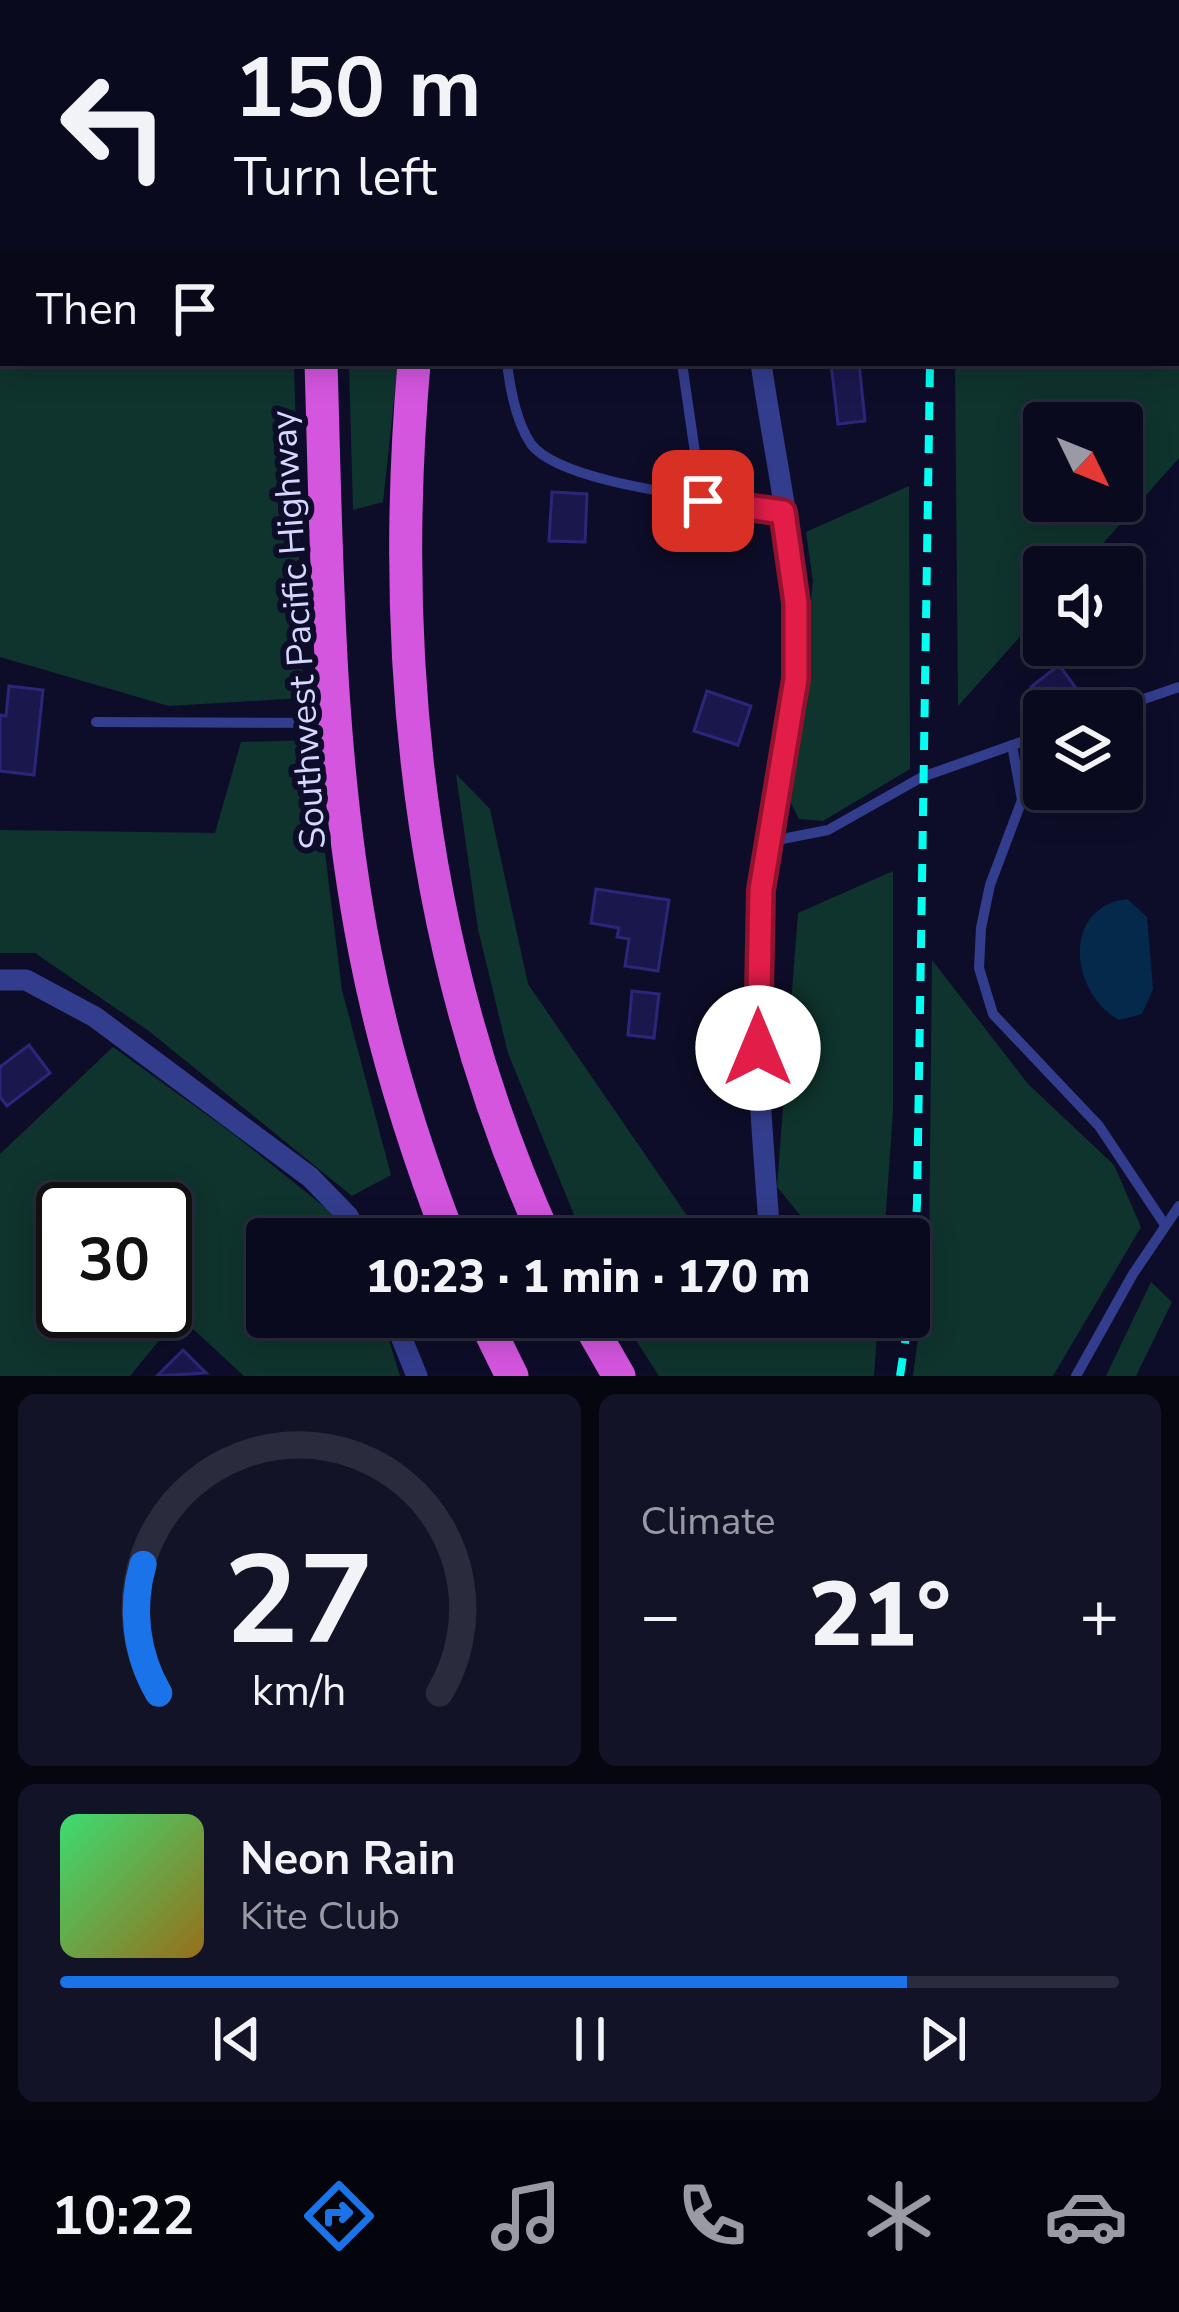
<!DOCTYPE html>
<html lang="en">
<head>
<meta charset="utf-8">
<style>
	body { margin:0; font-family:"Nunito Sans",sans-serif; background:#131328; color:#f1f3f6; height:100vh; display:flex; flex-direction:column; font-size:45px; white-space:nowrap }
	* { box-sizing:border-box; margin:0 }
	p { font-size:39px; color:#999aa4 }
	.icon { flex:none; width:66px; height:66px; fill:none; stroke:currentColor; stroke-width:2; stroke-linecap:round; stroke-linejoin:round }
	.map { position:relative; height:1376px; overflow:hidden }
	.sheet { display:flex; flex-direction:column; gap:18px; padding:18px; background:#060611; flex:1 }
	.sheet>* { flex:none }
	.top-card { position:absolute; left:0px; top:0px; width:1179px; height:366px; box-shadow:0 6px 30px #0003,0 0 0 3px #2a2b3d; background:#0a0a1f; color:#f1f3f6; overflow:hidden }
	.needle { width:78px; rotate:133deg }
	.tools { position:absolute; left:1023px; top:402px; display:grid; gap:24px }
	.tools a { display:grid; place-items:center; width:120px; height:120px; border-radius:12px; background:#0a0a1f; box-shadow:0 6px 30px #0003,0 0 0 3px #2a2b3d; font-size:60px }
	.speed { position:absolute; left:36px; top:1182px; display:flex; gap:24px; font-size:60px; font-weight:700; text-align:center }
	.speed>* { display:grid; place-content:center; width:156px; height:156px; border-radius:50%; background:#0a0a1f; box-shadow:0 6px 30px #0003,0 0 0 3px #2a2b3d; line-height:1 }
	.speed .limit { border:6px solid #111; border-radius:18px; background:#fff; color:#111 }
	.pin { position:absolute; display:grid; place-items:center; width:102px; height:102px; color:#fff; margin:-51px; border-radius:24px; box-shadow:0 6px 18px #0006 }
	.me { position:absolute; width:132px; margin:-66px; rotate:0deg; stroke-linejoin:round; filter:drop-shadow(0 0 9px #0008) }
	.turn { display:flex; align-items:center; gap:42px; height:252px; padding:0 36px; font-size:54px }
	.turn .icon { width:156px; height:156px; stroke-width:2.5 }
	.turn b { display:block; font-size:84px; line-height:102px }
	.then { display:flex; align-items:center; height:114px; padding:0 36px; background:#0003; gap:24px; font-size:45px }
	.big { font-size:90px; font-weight:800; line-height:1.1 }
	.sheet .tile { flex:1; display:flex; flex-direction:column; justify-content:center; gap:18px; min-width:0; padding:0 42px; border-radius:18px; background:#131328 }
	.sheet .dial { align-items:center; gap:0 }
	.dial svg { height:312px; overflow:visible; fill:none; stroke:#2a2b3d; stroke-width:7; stroke-linecap:round; text-anchor:middle }
	.dial text { fill:#f1f3f6; stroke:none }
	.song { display:flex; align-items:center; gap:36px }
	.cover { width:144px; height:144px; border-radius:18px; background:linear-gradient(135deg,hsl(140 70% 55%),hsl(40 70% 35%)) }
	.played { height:12px; border-radius:6px; background:linear-gradient(90deg,#1a73e8 80%,#2a2b3d 80%) }
	.keys { display:flex; justify-content:space-around; direction:ltr }
	.heat { display:flex; justify-content:space-between; align-items:center; font-size:66px; direction:ltr }
	.sheet .tiles { flex:1; display:grid; gap:18px; grid-template-columns:1fr 1fr }
	.tile:last-child { grid-column:span 2 }
	.trip { position:absolute; left:246px; top:1218px; width:684px; height:120px; border-radius:12px; background:#0a0a1f; box-shadow:0 6px 30px #0003,0 0 0 3px #2a2b3d; font-weight:800; line-height:120px; text-align:center }
	.tabs { display:flex; height:192px; justify-content:space-around; align-items:center; background:#04040c; color:#999aa4 }
	.tabs .icon { width:84px; height:84px }
	.tabs .selected { color:#1a73e8 }
	.tabs b { font-size:54px; color:#f1f3f6 }
	.map>svg:first-child { display:block }
	.green { fill:#0f342d; fill-rule:evenodd }
	.water { fill:#04294b }
	.lines { fill:none; stroke-linecap:round; stroke-linejoin:round }
	.stream { stroke:#04294b; stroke-width:8 }
	.building { fill:#1a174c; stroke:#2a277b; stroke-width:3 }
	.service { stroke:#333d8d; stroke-width:10 }
	.minor { stroke:#333d8d; stroke-width:21 }
	.trunk { stroke:#d456df; stroke-width:33 }
	.rail { stroke:#01fff2; stroke-width:8; stroke-dasharray:18 15; stroke-linecap:butt }
	.route-casing { stroke:#92132f; stroke-width:30 }
	.route { stroke:#e11d48; stroke-width:21 }
	.labels { text-anchor:middle; stroke-width:12; stroke-linejoin:round; paint-order:stroke }
	.street-label { font-size:36px; fill:#d5d7ff; stroke:#0e0d29 }
</style>
</head>
<body>
<div class="map">
<svg width="1179" height="1376" viewBox="0 0 1179 1376">
	<rect width="100%" height="100%" fill="#0e0d29"/>
	<g class="green">
		<polygon points="0,0 139,0 3,3 3,363 294,363 303,698 169,706 0,657"/>
		<polygon points="349,363 398,363 383,502 353,510"/>
		<path d="M955 363 1179 366V458L1082 567H1044V610L958 706ZM1044 423H1122V501H1044Z"/>
		<polygon points="909,486 910,769 823,821 799,819 789,799 813,581 806,532"/>
		<polygon points="311,740 342,990 391,1175 352,1196 149,1031 35,953 0,953 0,830 215,833 241,742"/>
		<polygon points="456,774 490,809 528,984 703,1239 584,1239 508,1053 478,929"/>
		<polygon points="893,871 893,1111 884,1239 820,1239 777,1187 798,913"/>
		<polygon points="932,960 1028,1084 1114,1165 1141,1227 1053,1376 913,1376 929,1254"/>
		<path d="M113 1047 232 1133 342 1221 350 1239H267V1317H382L400 1376H244L179 1316 130 1376H0V1154ZM63 1209H165V1311H63Z"/>
		<polygon points="1151,1282 1172,1302 1136,1376 1106,1376"/>
		<polygon points="621,1317 878,1317 874,1376 659,1376"/>
	</g>
	<path class="water" d="M1127 899 1147 917 1153 989 1142 1014 1119 1020C1070 993 1061 907 1127 899Z"/>
	<g class="lines">
		<g class="stream">
			<polyline points="7,0 21,3"/>
			<polyline points="99,3 108,0"/>
			<polyline points="0,161 3,164"/>
			<polyline points="0,304 3,305"/>
		</g>
	</g>
	<g class="building">
		<polygon points="831,363 859,363 865,421 838,424"/>
		<polygon points="552,492 587,494 585,542 549,541"/>
		<polygon points="1059,665 1076,688 1049,709 1031,687"/>
		<polygon points="9,686 43,690 34,775 0,771 0,715 6,716"/>
		<polygon points="707,691 751,706 738,745 694,731"/>
		<polygon points="596,889 669,900 658,971 625,966 629,939 617,937 619,928 591,923"/>
		<polygon points="632,991 659,994 654,1038 628,1035"/>
		<polygon points="29,1045 50,1073 7,1106 0,1097 0,1067"/>
		<polygon points="183,1350 206,1373 157,1376"/>
	</g>
	<g class="lines">
		<g class="service">
			<polyline points="553,3 554,0"/>
			<polyline points="609,3 609,0"/>
			<path d="M507 363C510 388 516 422 531 444 563 487 730 499 783 512"/>
			<polyline points="682,363 702,501"/>
			<polyline points="1109,711 1179,687"/>
			<polyline points="96,722 333,723"/>
			<polyline points="1012,745 1022,800 990,885 981,928 979,968 993,1014 1099,1126 1165,1225"/>
			<polyline points="767,842 828,830 922,777 1044,734"/>
			<polyline points="1076,1376 1133,1274 1179,1206"/>
		</g>
		<g class="minor">
			<polyline points="705,0 705,3"/>
			<path d="M761 363C774 455 797 550 797 642 796 725 770 803 762 885 749 1002 762 1122 770 1239"/>
			<polyline points="0,980 26,980 95,1017 310,1177 348,1216 360,1239"/>
			<polyline points="393,1317 417,1376"/>
		</g>
		<g class="trunk">
			<polyline points="310,0 310,3"/>
			<polyline points="464,3 464,0"/>
			<path d="M321 363C327 559 327 759 365 952 384 1050 414 1146 450 1239"/>
			<path d="M414 363C388 663 421 963 546 1239"/>
			<polyline points="483,1317 512,1376"/>
			<polyline points="585,1317 619,1376"/>
		</g>
		<g class="rail">
			<polyline points="1056,3 1058,0"/>
			<polyline points="900,1376 911,1303 917,1204 930,363"/>
		</g>
	</g>
	<g class="lines">
		<defs>
			<polyline id="route" points="703,501 783,512 796,603 796,679 761,890 758,1048"/>
		</defs>
		<use href="#route" class="route-casing"/>
		<use href="#route" class="route"/>
	</g>
	<g class="labels">
		<g class="street-label">
			<text transform="translate(297 630) rotate(-94)" y="13">Southwest Pacific Highway</text>
		</g>
	</g>
</svg>
<div class="tools">
<a><svg class="needle" viewBox="-14 -14 28 28"><path d="M0-13l5 13h-10z" fill="#e53935"/><path d="M0 13l5-13h-10z" fill="#999aa4"/></svg></a>
<a><svg class="icon" aria-label="sound" viewBox="0 0 24 24"><path d="M4 9h4l5-4v14l-5-4H4zM17 9q2 3 0 6"/></svg></a>
<a><svg class="icon" aria-label="layers" viewBox="0 0 24 24"><path d="M12 4l9 5-9 5-9-5zM3 14l9 5 9-5"/></svg></a>
</div>
<div class="speed"><div class="limit">30</div></div>
<div class="pin" style="left:703px;top:501px;background:#d93025"><svg class="icon" aria-label="arrive" viewBox="0 0 24 24"><path d="M6 21V4h12l-3 4 3 4H6"/></svg></div>
<svg class="me" style="left:758px;top:1048px" viewBox="-20 -20 40 40"><circle r="19" fill="#fff"/><path d="M0-13L10 11 0 6-10 11z" fill="#e11d48"/></svg>
<div class="trip">10:23 · 1 min · 170 m</div>
<div class="top-card">
<div class="turn"><svg class="icon" aria-label="left" viewBox="0 0 24 24"><path d="M17 20v-9H6M10 6l-5 5 5 5"/></svg><div><b>150 m</b>Turn left</div></div>
<div class="then">Then<svg class="icon" aria-label="arrive" viewBox="0 0 24 24"><path d="M6 21V4h12l-3 4 3 4H6"/></svg></div>
</div>
</div>
<section class="sheet">
<div class="tiles">
<div class="tile dial"><svg viewBox="0 0 100 80">
<path d="M14 69A42 42 0 1 1 86 69"/>
<path d="M14 69A42 42 0 0 1 10 36" stroke="#1a73e8"/>
<text x="50" y="56" font-size="32" font-weight="700">27</text>
<text x="50" y="72" font-size="11">km/h</text>
</svg></div>
<div class="tile"><p>Climate</p>
<div class="heat"><a>−</a><b class="big">21°</b><a>+</a></div>
</div>
<div class="tile">
<div class="song"><i class="cover"></i><div><b>Neon Rain</b><p>Kite Club</p></div></div>
<div class="played"></div>
<div class="keys"><svg class="icon" aria-label="previous" viewBox="0 0 24 24"><path d="M18 5L8 12l10 7zM5 5v14"/></svg><svg class="icon" aria-label="pause" viewBox="0 0 24 24"><path d="M8 5v14M16 5v14"/></svg><svg class="icon" aria-label="next" viewBox="0 0 24 24"><path d="M6 5l10 7-10 7zM19 5v14"/></svg></div>
</div>
</div>
</section>
<nav class="tabs">
<b>10:22</b>
<svg class="icon selected" aria-label="directions" viewBox="0 0 24 24"><path d="M12 3l9 9-9 9-9-9zM9 14v-3h6M13 9l2 2-2 2"/></svg>
<svg class="icon" aria-label="music" viewBox="0 0 24 24"><path d="M9 18V5l10-2v13"/><circle cx="6" cy="18" r="3"/><circle cx="16" cy="16" r="3"/></svg>
<svg class="icon" aria-label="phone" viewBox="0 0 24 24"><path d="M5 4h4l2 5-3 2q2 4 5 5l2-3 5 2v4C11 20 4 13 5 4z"/></svg>
<svg class="icon" aria-label="climate" viewBox="0 0 24 24"><path d="M12 3v18M4 7l16 10M4 17L20 7"/></svg>
<svg class="icon" aria-label="car" viewBox="0 0 24 24"><path d="M5 17H2v-5l4-1 3-4h7l3 4 3 1v5h-3M9 17h6M6 11h13"/><circle cx="7" cy="17" r="2"/><circle cx="17" cy="17" r="2"/></svg>
</nav>
</body>
</html>
